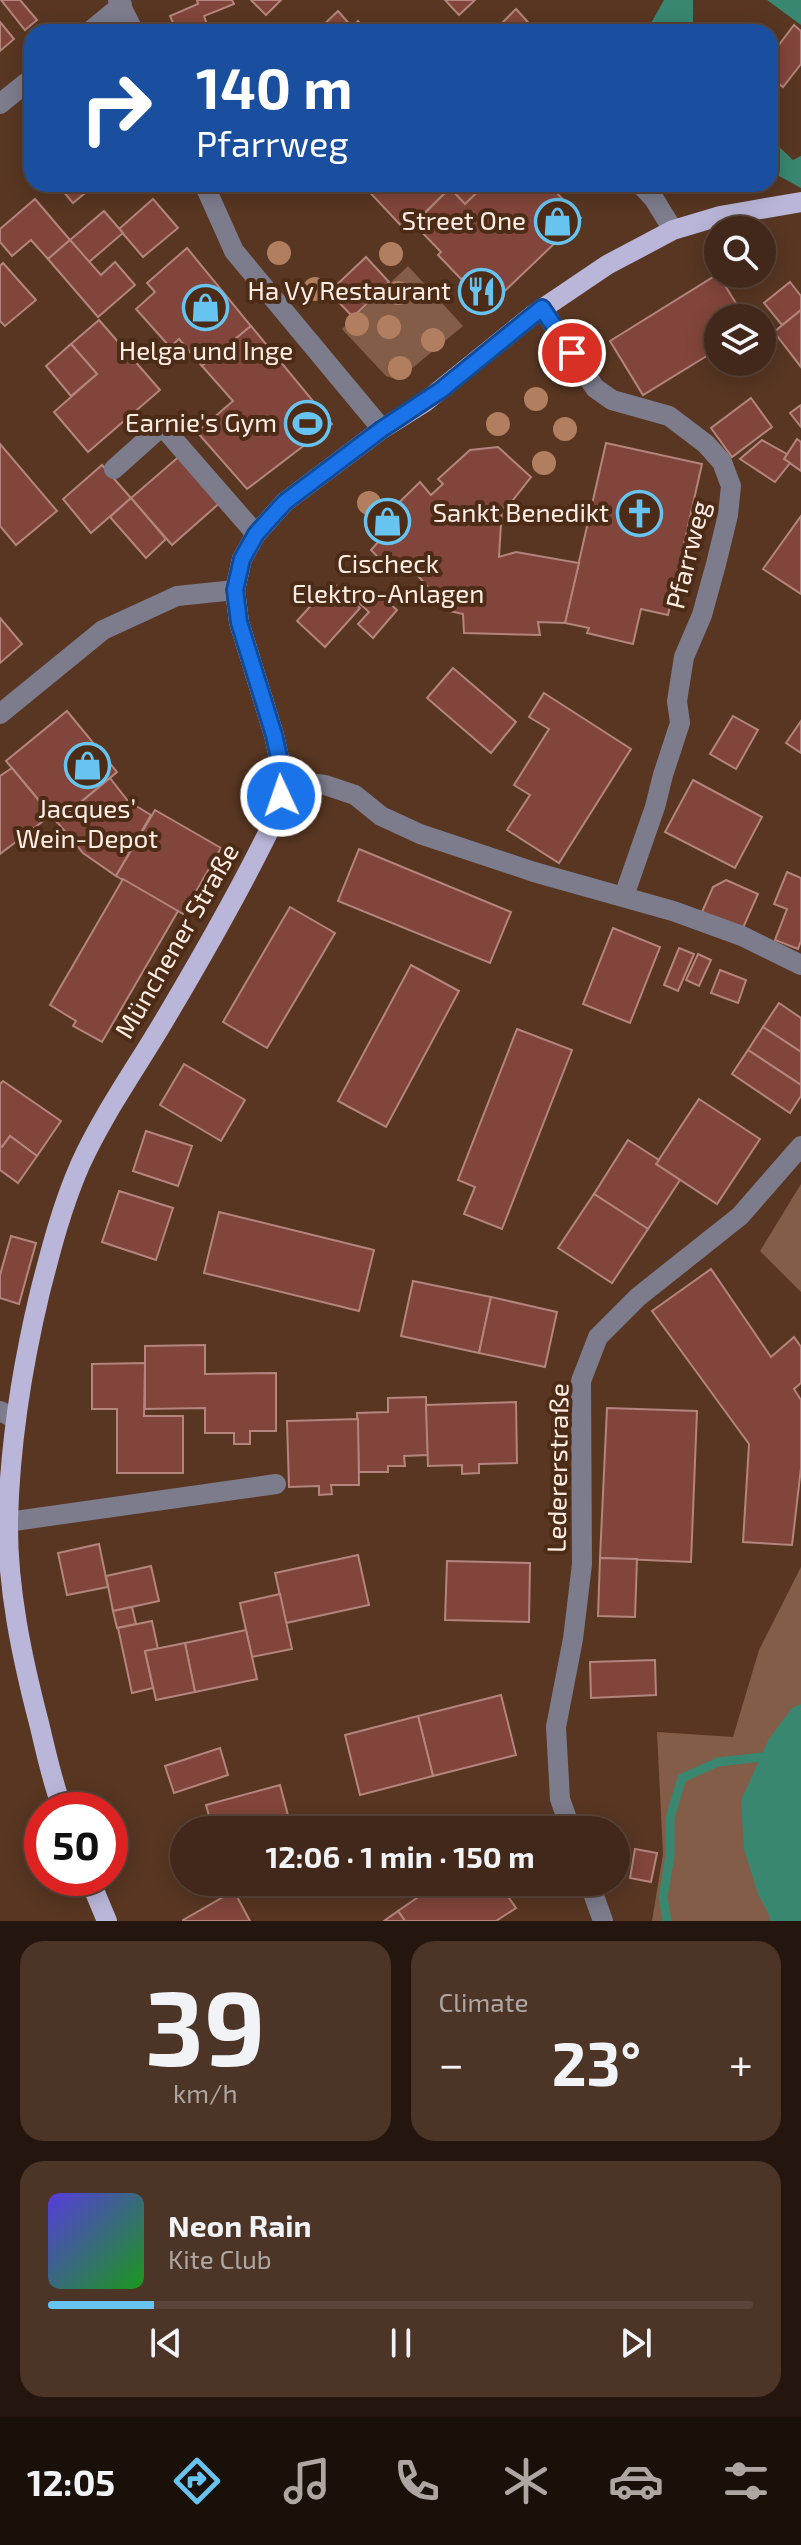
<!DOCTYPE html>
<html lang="en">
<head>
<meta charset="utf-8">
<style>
	body { margin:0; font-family:"Exo 2",sans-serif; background:#4c3427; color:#f1f3f6; height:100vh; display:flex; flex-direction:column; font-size:30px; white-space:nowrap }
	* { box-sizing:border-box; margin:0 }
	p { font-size:26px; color:#aea6a2 }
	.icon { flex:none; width:44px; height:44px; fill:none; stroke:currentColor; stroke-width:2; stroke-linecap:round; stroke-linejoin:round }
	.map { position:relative; height:1921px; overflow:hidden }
	.drawer { display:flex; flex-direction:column; gap:20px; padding:20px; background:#24160e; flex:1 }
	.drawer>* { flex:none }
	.banner { position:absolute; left:24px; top:24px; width:754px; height:168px; border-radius:24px; box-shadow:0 4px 20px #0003,0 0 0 2px #5a4439; background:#1a4fa0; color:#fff; overflow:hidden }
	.buttons { position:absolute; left:704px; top:216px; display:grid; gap:16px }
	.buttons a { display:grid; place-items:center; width:72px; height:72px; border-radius:50%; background:#42281a; box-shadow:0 4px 20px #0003,0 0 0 2px #5a4439; font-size:40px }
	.speed { position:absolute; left:24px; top:1792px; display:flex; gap:16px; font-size:40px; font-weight:700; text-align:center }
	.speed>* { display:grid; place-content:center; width:104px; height:104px; border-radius:50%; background:#42281a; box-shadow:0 4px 20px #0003,0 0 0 2px #5a4439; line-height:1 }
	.speed .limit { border:12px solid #d22; background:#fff; color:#111 }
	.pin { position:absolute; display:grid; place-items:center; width:68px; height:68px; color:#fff; margin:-34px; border:4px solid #fff; border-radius:50%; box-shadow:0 2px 8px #0007 }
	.me { position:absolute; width:88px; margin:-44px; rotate:357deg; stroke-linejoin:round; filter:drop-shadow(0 0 6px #0008) }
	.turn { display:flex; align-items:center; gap:28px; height:168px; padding:0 40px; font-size:36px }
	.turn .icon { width:104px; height:104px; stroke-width:2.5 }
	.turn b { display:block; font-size:56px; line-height:68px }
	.big { font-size:60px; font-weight:700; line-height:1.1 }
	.drawer .widget { flex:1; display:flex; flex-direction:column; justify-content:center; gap:12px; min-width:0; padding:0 28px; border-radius:24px; background:#4c3427 }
	.drawer .dial { align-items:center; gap:0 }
	.dial b { font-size:104px; line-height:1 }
	.song { display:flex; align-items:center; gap:24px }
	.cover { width:96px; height:96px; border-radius:12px; background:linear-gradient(135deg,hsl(250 70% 55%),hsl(120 70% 35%)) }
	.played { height:8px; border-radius:4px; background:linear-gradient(90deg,#67c4f0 15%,#5a4439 15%) }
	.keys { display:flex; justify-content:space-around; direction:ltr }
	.heat { display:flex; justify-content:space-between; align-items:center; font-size:44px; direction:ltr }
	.drawer .tiles { flex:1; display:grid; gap:20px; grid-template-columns:1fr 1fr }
	.widget:last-child { grid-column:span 2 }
	.trip { position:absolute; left:170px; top:1816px; width:460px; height:80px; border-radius:40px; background:#42281a; box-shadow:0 4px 20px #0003,0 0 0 2px #5a4439; font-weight:700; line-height:80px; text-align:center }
	.tab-bar { display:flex; height:128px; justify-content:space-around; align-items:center; background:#1a100a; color:#aea6a2 }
	.tab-bar .icon { width:56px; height:56px }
	.tab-bar .on { color:#67c4f0 }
	.tab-bar b { font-size:36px; color:#f1f3f6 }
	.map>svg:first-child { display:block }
	.green { fill:#835d47 }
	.water { fill:#398770 }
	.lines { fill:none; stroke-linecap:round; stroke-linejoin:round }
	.stream { stroke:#398770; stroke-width:9 }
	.building { fill:#82453b; stroke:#b3857c; stroke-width:2 }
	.minor { stroke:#7d7c8d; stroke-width:20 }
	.major { stroke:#bab6d9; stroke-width:20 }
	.tree { fill:#b27e60 }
	.route-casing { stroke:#114b97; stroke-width:20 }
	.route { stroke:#1a73e8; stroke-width:14 }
	.labels { text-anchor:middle; stroke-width:8; stroke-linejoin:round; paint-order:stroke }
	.poi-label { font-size:26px; fill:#ffede3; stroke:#4c2b17; text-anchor:end }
	.street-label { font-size:26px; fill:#ffede3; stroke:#4c2b17 }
</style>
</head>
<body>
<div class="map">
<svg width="801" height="1921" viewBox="0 0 801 1921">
	<rect width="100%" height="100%" fill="#583622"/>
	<g class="green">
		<polygon points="408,266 463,326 398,380 386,376 342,329"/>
		<polygon points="801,1184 801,1292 760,1251"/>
		<polygon points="801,1567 801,1921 652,1921 663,1854 657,1732 733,1737 759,1650"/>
	</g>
	<g class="water">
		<polygon points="664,0 693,0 693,32 646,32"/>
		<polygon points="767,0 801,0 801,25"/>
		<polygon points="770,138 793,160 801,156 801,188 770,171"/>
		<polygon points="801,1704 801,1921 770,1921 769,1915 758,1894 744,1849 741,1800 769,1739 792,1708"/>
	</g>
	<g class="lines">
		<polyline class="stream" points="667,1921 663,1897 670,1856 670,1818 682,1778 718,1762 770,1756"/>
	</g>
	<g class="building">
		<polygon points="1,0 20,0 37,20 25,30"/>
		<polygon points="197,0 232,0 234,4 204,16 208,27 196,32 177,32 170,16 198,4"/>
		<polygon points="251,0 281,0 266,15"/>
		<polygon points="445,0 475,0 459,15"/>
		<polygon points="516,9 537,32 493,32"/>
		<polygon points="338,11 352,27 358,21 368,32 316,32"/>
		<polygon points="0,22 14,39 0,51"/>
		<polygon points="794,25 801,31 801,64 783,87 770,77 770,52 772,54"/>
		<polygon points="57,184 96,184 73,203"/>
		<polygon points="362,184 486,184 465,204 450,188 406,231"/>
		<polygon points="486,184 548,184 581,218 488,307 438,255 441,252 414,224 450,188 465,204"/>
		<polygon points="35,199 70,240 48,259 31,240 12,256 0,242 0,229"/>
		<polygon points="153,199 178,228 143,257 119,229"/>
		<polygon points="104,211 123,233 89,262 70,240"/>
		<polygon points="70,240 101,275 115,262 135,285 98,317 48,259"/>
		<polygon points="187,248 251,326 202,366 179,339 170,347 136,309 155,292 147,283"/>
		<polygon points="366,257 389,282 353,317 329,292"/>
		<polygon points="3,263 36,300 5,326 0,321 0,266"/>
		<polygon points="718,274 745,318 718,318 718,349 643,395 610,341"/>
		<polygon points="790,282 801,296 801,310 782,325 764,303"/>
		<polygon points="801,310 801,367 774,332"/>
		<polygon points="99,320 160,390 88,452 54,412 97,374 71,344"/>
		<polygon points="251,326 332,424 247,489 197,432 233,401 202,366"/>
		<polygon points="71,344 97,374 71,396 46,366"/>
		<polygon points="751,398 772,427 732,457 711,428"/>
		<polygon points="801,405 801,427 790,413"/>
		<polygon points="797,439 801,442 801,471 784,459"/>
		<polygon points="762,440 787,454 784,459 790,463 775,482 740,459"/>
		<polygon points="606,443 702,464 668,615 641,609 633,644 587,633 589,628 565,623"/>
		<polygon points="0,444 57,511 16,545 0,526"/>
		<polygon points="498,447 531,477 506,509 502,507 499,557 516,552 579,563 565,623 538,622 540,635 464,633 463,614 450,611 408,565 396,576 371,550 380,540 371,530 420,482 431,495 443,484 438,479 470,450"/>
		<polygon points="182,454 222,501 172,545 131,498"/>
		<polygon points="102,465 131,498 91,533 63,499"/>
		<polygon points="131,498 166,539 146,558 110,517"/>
		<polygon points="801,516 801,594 763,569"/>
		<polygon points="332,582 360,608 325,647 297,621"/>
		<polygon points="372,588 397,610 373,638 358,624 369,612 359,603"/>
		<polygon points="0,618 22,644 0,663"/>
		<polygon points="453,668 516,722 491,753 427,698"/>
		<polygon points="544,693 631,749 559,863 507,830 530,795 514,785 549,729 529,717"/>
		<polygon points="67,711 117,772 57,822 6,761"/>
		<polygon points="733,716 758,730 736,769 710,754"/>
		<polygon points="801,721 801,753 786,743"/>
		<polygon points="12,768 51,815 0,854 0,776"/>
		<polygon points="110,778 128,801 151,815 116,876 83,853 57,822"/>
		<polygon points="693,780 762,817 735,868 665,832"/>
		<polygon points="155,810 221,848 183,914 116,876"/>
		<polygon points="359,849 511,912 490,963 338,901"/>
		<polygon points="787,872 801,878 801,941 798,949 775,940 787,909 774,904"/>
		<polygon points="123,879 178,911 102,1042 73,1026 76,1021 50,1005"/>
		<polygon points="726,880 758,894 742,930 702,912 713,887"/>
		<polygon points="290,907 335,933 267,1048 223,1022"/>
		<polygon points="613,928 660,947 630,1023 583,1004"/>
		<polygon points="679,948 694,954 678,991 664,985"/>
		<polygon points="698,954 711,960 699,986 686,980"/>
		<polygon points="411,965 459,991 386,1127 338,1101"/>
		<polygon points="720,970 746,980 738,1003 711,993"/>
		<polygon points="779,1003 801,1018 801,1052 763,1027"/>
		<polygon points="763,1027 801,1052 801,1085 748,1050"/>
		<polygon points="517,1029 572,1050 502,1229 464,1214 475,1187 458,1180"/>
		<polygon points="748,1050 801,1085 801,1096 790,1113 732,1074"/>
		<polygon points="184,1064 245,1100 221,1141 160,1105"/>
		<polygon points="3,1081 61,1121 37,1156 10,1136 2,1147 0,1146 0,1084"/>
		<polygon points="699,1099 760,1139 717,1204 656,1164"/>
		<polygon points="146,1131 192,1146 178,1186 133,1171"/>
		<polygon points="10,1136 37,1156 18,1183 0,1170 0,1146 2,1147"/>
		<polygon points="628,1140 659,1160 656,1164 680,1180 648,1229 594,1194"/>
		<polygon points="119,1191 173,1208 156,1260 102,1242"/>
		<polygon points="594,1194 648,1229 612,1283 558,1248"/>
		<polygon points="219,1212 374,1250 359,1311 204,1273"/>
		<polygon points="11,1236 36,1243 19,1304 0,1298 0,1275"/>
		<polygon points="711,1269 771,1357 794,1337 801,1347 801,1383 794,1389 801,1400 801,1468 792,1545 743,1542 749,1444 652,1311"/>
		<polygon points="413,1281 491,1297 479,1353 401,1336"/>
		<polygon points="491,1297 557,1312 545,1367 479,1353"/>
		<polygon points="205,1345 205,1374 276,1373 276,1431 250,1431 250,1444 234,1444 234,1433 205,1433 205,1408 145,1409 145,1346"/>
		<polygon points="145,1363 144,1416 183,1416 183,1473 117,1473 117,1409 92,1409 92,1364"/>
		<polygon points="426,1397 428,1455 404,1456 405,1466 388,1466 388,1472 359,1472 357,1413 388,1412 388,1398"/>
		<polygon points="516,1402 517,1463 479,1464 479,1473 462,1474 462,1465 428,1466 426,1405"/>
		<polygon points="607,1408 697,1411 691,1562 600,1558"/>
		<polygon points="358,1419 359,1485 331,1485 332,1494 319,1495 319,1486 289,1487 287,1421"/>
		<polygon points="99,1544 108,1587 67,1595 58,1553"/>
		<polygon points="358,1555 369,1605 286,1623 275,1573"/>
		<polygon points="600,1558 637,1559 635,1617 598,1616"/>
		<polygon points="447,1561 530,1563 529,1622 445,1620"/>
		<polygon points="151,1566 159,1601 113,1611 106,1576"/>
		<polygon points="280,1594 292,1649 252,1657 240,1603"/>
		<polygon points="132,1607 136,1624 117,1628 113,1611"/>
		<polygon points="152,1621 158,1649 145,1651 153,1688 132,1693 118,1628"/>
		<polygon points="246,1630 257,1679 195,1692 185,1643"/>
		<polygon points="185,1643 195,1692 156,1700 145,1651"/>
		<polygon points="655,1660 656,1695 591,1698 590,1662"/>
		<polygon points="501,1695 516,1755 433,1776 418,1716"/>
		<polygon points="418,1716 433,1776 360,1795 345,1735"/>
		<polygon points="220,1748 228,1775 174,1793 165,1766"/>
		<polygon points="280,1785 292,1830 213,1830 206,1805"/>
		<polygon points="635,1849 657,1853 651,1882 630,1878"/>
		<polygon points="440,1882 498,1882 516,1908 496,1921 405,1921 398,1911"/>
		<polygon points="234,1891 250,1921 183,1921 183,1920"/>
		<polygon points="398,1911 405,1921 384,1921"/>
	</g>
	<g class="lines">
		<g class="minor">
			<polyline points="118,0 134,32"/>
			<polyline points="89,32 122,5"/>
			<polyline points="0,104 32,78"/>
			<polyline points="204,184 234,251 382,429"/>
			<polyline points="640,184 654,199 673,230"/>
			<polyline points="542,308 595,388 612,400 669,416 706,444 722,462 731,486 728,515 716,564 702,615 684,657 677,701 680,723 663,775 655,807 624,896"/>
			<polyline points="114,469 162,426 256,534"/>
			<polyline points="0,714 103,630 177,596 235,590"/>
			<polyline points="284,780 325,785 355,795 381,816 420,834 534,872 673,911 742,936 801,965"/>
			<polyline points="0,1411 16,1419"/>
			<polyline points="0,1523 276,1484"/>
			<polyline points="571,1830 560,1799 556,1727 573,1639 582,1564 581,1381 598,1337 638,1297 740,1216 801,1146"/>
			<polyline points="589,1882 603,1921"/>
		</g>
		<g class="major">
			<path d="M63 1810C52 1782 46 1752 39 1723 22 1658 7 1587 8 1520 10 1443 22 1367 40 1292 51 1249 62 1206 80 1165 104 1112 139 1064 168 1014 207 948 246 880 278 812L284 780 274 735 239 622 235 590 242 559 256 534 285 502 382 429 425 402 533 315 607 265 673 230 720 216 801 202"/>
			<polyline points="89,1878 107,1921"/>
		</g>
	</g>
	<g class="tree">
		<circle cx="279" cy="253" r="12"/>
		<circle cx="391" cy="254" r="12"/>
		<circle cx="315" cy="289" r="12"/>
		<circle cx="398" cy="293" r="12"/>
		<circle cx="357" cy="324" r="12"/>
		<circle cx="389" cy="327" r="12"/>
		<circle cx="433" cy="340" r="12"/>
		<circle cx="400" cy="368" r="12"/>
		<circle cx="536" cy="399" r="12"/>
		<circle cx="498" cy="424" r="12"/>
		<circle cx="565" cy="429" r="12"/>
		<circle cx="544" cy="463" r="12"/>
		<circle cx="369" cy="503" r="12"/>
	</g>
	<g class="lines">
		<defs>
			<polyline id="route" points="281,796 284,780 274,735 239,622 235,590 242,559 256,534 285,502 382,429 441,390 542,308 572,353"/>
		</defs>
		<use href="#route" class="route-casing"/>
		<use href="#route" class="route"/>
	</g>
	<defs>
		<symbol id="shop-ring" viewBox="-11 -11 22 22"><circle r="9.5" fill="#4c2b17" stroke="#67c4f0" stroke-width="1.5"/><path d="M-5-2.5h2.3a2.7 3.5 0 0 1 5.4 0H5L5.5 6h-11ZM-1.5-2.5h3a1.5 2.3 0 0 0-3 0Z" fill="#67c4f0"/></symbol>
		<symbol id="restaurant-ring" viewBox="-11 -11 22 22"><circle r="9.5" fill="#4c2b17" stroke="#67c4f0" stroke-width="1.5"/><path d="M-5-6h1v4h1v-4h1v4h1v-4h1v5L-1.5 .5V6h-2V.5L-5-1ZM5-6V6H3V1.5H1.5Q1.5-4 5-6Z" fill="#67c4f0"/></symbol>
		<symbol id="stadium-ring" viewBox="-11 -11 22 22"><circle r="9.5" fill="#4c2b17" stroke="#67c4f0" stroke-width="1.5"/><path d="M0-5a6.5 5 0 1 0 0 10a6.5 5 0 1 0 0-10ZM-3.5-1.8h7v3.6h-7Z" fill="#67c4f0"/></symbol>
		<symbol id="church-ring" viewBox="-11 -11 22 22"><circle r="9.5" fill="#4c2b17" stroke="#67c4f0" stroke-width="1.5"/><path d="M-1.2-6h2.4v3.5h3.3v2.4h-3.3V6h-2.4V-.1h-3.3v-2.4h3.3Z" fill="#67c4f0"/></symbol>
	</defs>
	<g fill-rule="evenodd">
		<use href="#shop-ring" x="532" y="196" width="51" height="51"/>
		<use href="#restaurant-ring" x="456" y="266" width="51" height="51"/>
		<use href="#shop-ring" x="180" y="282" width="51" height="51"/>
		<use href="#stadium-ring" x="282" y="398" width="51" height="51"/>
		<use href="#church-ring" x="614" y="488" width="51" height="51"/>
		<use href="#shop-ring" x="362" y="496" width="51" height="51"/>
		<use href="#shop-ring" x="62" y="740" width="51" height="51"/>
	</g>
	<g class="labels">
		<g class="poi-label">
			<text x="526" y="230">Street One</text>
			<text x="451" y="300">Ha Vy Restaurant</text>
			<text x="206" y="360" text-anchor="middle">Helga und Inge</text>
			<text x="277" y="432">Earnie's Gym</text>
			<text x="609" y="522">Sankt Benedikt</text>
			<text x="388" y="573" text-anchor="middle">Cischeck<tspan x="388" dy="30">Elektro-Anlagen</tspan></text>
			<text x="87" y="818" text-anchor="middle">Jacques’<tspan x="87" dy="30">Wein-Depot</tspan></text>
		</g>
		<g class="street-label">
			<text transform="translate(688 555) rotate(-76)" y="9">Pfarrweg</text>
			<text transform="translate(177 941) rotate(-60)" y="9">Münchener Straße</text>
			<text transform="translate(558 1468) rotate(-89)" y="9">Ledererstraße</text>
		</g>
	</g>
</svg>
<div class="buttons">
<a><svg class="icon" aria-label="search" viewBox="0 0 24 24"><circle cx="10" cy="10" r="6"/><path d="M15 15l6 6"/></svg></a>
<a><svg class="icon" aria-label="layers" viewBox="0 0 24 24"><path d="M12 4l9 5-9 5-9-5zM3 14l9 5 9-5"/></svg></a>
</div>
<div class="speed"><div class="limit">50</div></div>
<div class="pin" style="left:572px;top:353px;background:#d93025"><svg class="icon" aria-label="arrive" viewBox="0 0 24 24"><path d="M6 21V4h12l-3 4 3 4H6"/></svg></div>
<svg class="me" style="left:281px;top:796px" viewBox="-20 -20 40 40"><circle r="17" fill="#1a73e8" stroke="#fff" stroke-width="3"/><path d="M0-11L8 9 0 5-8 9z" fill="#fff"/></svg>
<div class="trip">12:06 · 1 min · 150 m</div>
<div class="banner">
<div class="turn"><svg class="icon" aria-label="right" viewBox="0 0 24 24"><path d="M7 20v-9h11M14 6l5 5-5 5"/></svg><div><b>140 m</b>Pfarrweg</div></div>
</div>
</div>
<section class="drawer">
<div class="tiles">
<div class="widget dial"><b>39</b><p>km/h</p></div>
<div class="widget"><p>Climate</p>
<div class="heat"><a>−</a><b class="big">23°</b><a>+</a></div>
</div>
<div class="widget">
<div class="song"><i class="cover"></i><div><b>Neon Rain</b><p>Kite Club</p></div></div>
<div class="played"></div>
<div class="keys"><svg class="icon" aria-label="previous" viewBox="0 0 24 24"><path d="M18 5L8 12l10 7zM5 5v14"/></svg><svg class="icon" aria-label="pause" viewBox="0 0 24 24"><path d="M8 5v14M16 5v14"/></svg><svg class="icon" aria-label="next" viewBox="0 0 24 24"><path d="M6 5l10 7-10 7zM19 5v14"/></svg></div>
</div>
</div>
</section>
<nav class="tab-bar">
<b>12:05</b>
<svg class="icon on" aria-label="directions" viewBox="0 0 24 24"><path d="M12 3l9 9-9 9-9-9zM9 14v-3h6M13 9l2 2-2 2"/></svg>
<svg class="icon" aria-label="music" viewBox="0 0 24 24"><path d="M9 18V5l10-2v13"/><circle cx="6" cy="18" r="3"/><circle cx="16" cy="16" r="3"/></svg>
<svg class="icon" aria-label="phone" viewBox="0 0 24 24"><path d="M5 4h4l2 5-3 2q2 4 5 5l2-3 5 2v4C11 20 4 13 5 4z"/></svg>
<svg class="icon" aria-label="climate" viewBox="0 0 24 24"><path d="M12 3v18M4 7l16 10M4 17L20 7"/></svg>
<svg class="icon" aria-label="car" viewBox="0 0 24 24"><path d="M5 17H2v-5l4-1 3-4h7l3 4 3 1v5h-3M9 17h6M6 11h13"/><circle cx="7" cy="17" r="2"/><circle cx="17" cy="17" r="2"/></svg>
<svg class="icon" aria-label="filters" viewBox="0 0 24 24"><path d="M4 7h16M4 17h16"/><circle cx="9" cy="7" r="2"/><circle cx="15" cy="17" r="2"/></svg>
</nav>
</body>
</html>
